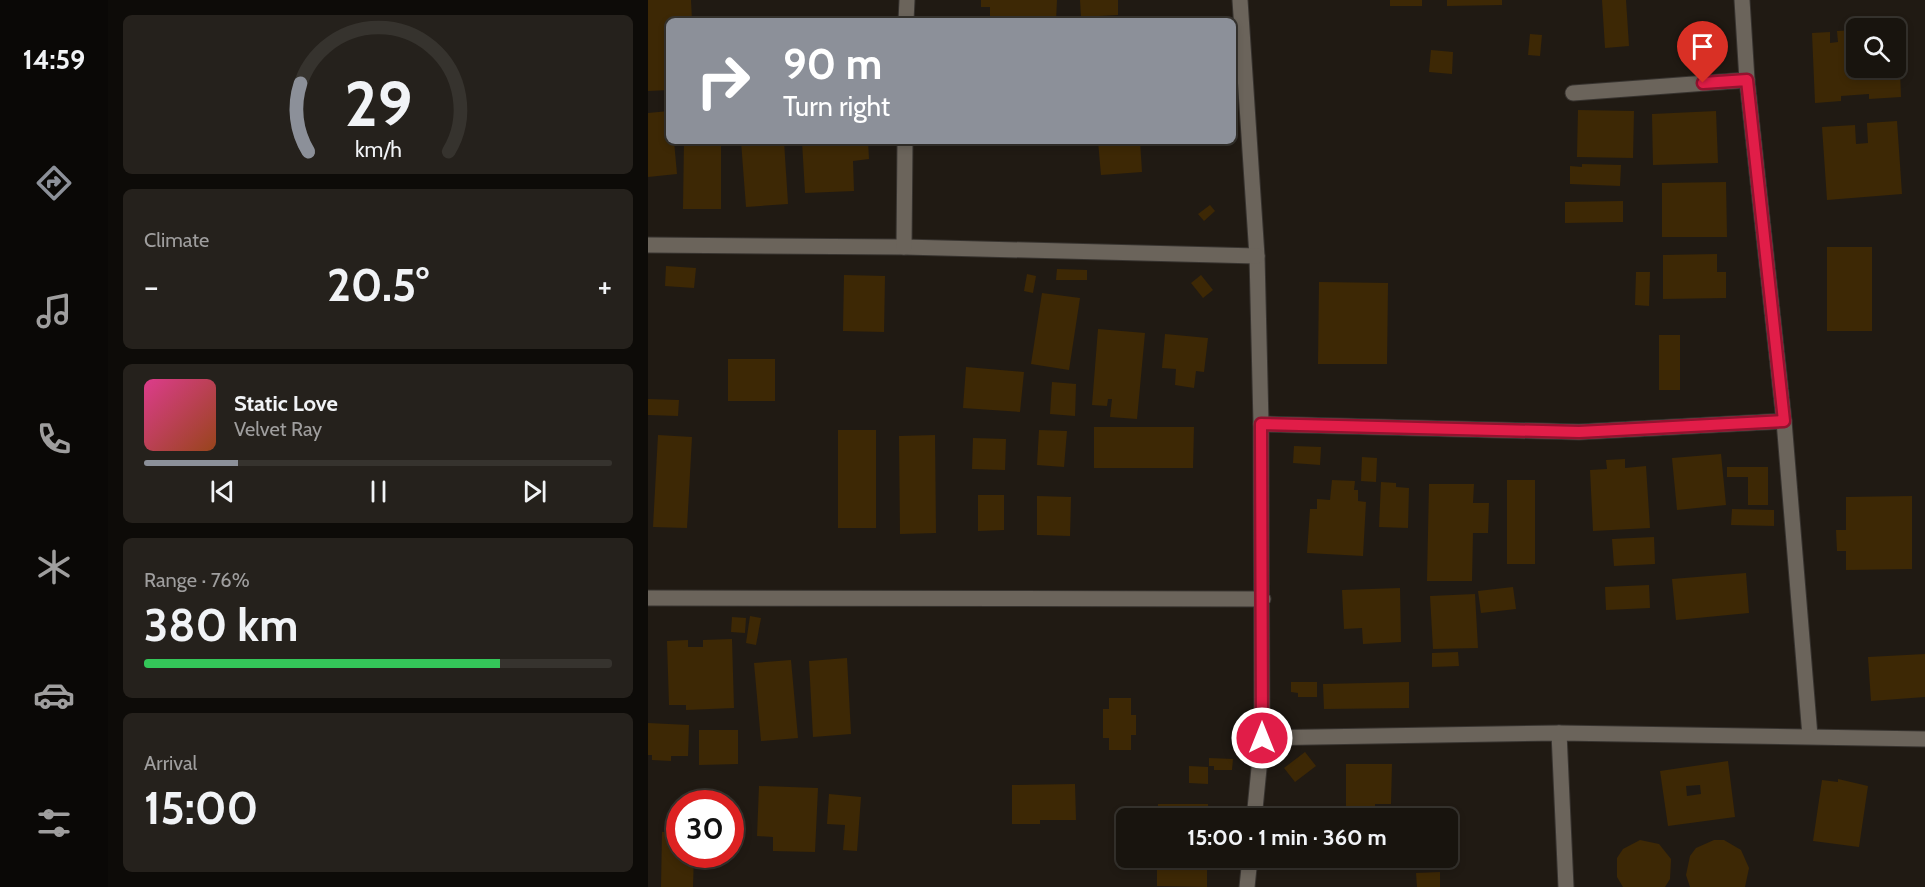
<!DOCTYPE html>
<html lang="en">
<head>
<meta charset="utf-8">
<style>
	body { margin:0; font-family:Cabin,sans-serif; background:#25211c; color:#f1f3f6; height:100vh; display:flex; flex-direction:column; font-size:22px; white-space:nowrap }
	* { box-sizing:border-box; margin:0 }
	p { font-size:20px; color:#9f9e9e }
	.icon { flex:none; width:33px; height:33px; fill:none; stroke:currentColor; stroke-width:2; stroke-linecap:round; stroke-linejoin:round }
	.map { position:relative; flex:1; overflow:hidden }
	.side { display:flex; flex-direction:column; gap:15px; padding:15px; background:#0d0b08; width:540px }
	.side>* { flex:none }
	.top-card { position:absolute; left:18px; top:18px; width:570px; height:126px; border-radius:9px; box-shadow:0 3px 9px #0003,0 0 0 2px #36332e; background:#8c9099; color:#fff; overflow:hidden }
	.fabs { position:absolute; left:1198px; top:18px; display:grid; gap:12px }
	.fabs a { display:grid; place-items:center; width:60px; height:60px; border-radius:9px; background:#18140e; box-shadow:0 3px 9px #0003,0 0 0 2px #36332e; font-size:30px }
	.speed { position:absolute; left:18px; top:790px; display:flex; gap:12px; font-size:30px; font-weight:700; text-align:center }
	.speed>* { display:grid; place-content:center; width:78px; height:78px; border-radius:50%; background:#18140e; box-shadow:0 3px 9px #0003,0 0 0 2px #36332e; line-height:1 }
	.speed .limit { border:9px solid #d22; background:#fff; color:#111 }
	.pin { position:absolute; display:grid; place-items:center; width:51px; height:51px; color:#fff; margin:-62px -26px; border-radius:50% 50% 50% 0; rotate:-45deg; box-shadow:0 0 6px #0007 }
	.pin .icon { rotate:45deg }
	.me { position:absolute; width:66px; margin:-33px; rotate:0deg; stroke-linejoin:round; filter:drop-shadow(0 0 4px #0008) }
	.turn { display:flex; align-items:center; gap:21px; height:126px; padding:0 18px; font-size:27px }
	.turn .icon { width:78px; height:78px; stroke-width:2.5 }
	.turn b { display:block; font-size:42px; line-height:51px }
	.big { font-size:45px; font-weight:700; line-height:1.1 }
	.side .tile { flex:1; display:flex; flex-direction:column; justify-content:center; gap:9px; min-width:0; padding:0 21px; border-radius:9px; background:#25211c }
	.side .dial { align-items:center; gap:0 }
	.dial svg { height:156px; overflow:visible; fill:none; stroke:#36332e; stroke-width:7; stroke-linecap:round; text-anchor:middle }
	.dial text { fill:#f1f3f6; stroke:none }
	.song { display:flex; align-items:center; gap:18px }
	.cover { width:72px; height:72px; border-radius:9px; background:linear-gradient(135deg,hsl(330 70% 55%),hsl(20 70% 35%)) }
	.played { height:6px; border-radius:3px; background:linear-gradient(90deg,#8c9099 20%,#36332e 20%) }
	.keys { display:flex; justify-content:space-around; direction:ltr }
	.heat { display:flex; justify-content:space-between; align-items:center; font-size:33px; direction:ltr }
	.charge { height:9px; border-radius:4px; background:linear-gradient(90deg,#34c759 76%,#36332e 0) }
	.trip { position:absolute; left:468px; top:808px; width:342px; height:60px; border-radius:9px; background:#18140e; box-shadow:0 3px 9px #0003,0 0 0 2px #36332e; font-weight:700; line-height:60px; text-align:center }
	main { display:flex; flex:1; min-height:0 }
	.tab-bar { display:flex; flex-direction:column; width:108px; justify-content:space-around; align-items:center; background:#0a0806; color:#9f9e9e }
	.tab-bar .icon { width:42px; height:42px }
	.tab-bar .selected { color:#8c9099 }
	.tab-bar b { font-size:27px; color:#f1f3f6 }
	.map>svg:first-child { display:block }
	.building { fill:#3d2805; fill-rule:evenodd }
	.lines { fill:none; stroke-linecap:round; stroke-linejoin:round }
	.street-casing { stroke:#37332f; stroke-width:17 }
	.street { stroke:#6b645b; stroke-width:15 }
	.route-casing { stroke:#92132f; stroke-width:15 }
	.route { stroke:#e11d48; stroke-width:10 }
</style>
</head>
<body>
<main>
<nav class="tab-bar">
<b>14:59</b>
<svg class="icon selected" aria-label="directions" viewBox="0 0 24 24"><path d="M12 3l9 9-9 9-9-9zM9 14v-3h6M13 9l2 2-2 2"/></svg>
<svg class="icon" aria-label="music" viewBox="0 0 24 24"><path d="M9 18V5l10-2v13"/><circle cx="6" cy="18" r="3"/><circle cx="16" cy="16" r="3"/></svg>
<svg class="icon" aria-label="phone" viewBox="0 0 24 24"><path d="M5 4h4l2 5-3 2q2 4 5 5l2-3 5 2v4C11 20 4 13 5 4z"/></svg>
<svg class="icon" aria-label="climate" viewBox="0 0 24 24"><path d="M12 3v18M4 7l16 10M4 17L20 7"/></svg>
<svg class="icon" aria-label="car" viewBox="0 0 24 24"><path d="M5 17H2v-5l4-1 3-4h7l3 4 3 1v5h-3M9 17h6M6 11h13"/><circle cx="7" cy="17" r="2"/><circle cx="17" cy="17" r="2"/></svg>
<svg class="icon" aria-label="filters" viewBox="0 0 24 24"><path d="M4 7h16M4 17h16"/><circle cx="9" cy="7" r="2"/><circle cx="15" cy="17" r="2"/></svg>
</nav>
<section class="side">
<div class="tile dial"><svg viewBox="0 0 100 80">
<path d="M14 69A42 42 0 1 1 86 69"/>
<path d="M14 69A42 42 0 0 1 10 34" stroke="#8c9099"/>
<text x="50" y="56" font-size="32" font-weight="700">29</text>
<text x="50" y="72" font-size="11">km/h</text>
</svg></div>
<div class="tile"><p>Climate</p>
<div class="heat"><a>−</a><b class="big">20.5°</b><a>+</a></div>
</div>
<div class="tile">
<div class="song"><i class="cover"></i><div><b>Static Love</b><p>Velvet Ray</p></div></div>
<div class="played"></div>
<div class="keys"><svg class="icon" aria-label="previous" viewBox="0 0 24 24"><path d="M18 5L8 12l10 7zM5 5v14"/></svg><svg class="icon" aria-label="pause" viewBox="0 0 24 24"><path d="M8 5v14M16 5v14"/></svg><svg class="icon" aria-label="next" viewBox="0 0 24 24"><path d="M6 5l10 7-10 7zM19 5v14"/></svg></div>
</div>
<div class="tile"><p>Range · 76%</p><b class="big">380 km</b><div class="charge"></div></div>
<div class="tile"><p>Arrival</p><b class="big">15:00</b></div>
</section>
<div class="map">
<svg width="1277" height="887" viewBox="0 0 1277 887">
	<rect width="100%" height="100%" fill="#201a13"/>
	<g class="building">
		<polygon points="0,0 43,0 44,21 21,21 21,90 0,91"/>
		<polygon points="333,0 409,0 408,21 342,21 342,7 333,7"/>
		<polygon points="432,0 470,0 470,15 433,17"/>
		<rect x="742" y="0" width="32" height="6"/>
		<polygon points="799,0 854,0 854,5 799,6"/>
		<polygon points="954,0 978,0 981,46 957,48"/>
		<polygon points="1250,23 1253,97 1221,99 1221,94 1193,96 1193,101 1167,103 1164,33 1182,32 1182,43 1190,42 1189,31 1209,30 1209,68 1248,68 1248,28 1217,28 1217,25"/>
		<polygon points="882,34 894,35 892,56 880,55"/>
		<polygon points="783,50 805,52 804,74 781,72"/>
		<polygon points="930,110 986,111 985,158 929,157"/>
		<polygon points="21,111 21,141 26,141 29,174 0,177 0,113"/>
		<polygon points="1068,111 1070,163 1005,165 1004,114"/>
		<polygon points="1249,121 1254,194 1179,200 1174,127 1207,125 1208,144 1220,143 1219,123"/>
		<polygon points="36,141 73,141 73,209 35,209"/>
		<polygon points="93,141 136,141 140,204 98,207"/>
		<polygon points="154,141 220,141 221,159 205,161 206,191 157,193"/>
		<polygon points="450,141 492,141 494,172 453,175"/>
		<polygon points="934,164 973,165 972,186 922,184 922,166 934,167"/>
		<polygon points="1078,182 1079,237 1014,237 1014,183"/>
		<polygon points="975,201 975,222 917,223 917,202"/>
		<polygon points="562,205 567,211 556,221 550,214"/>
		<rect x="1179" y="247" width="45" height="84"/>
		<polygon points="1069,254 1069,272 1078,272 1078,298 1015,299 1015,255"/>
		<polygon points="18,266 48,268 46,288 17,286"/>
		<polygon points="409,269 439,270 439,280 408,280"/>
		<polygon points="988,272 1002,272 1001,306 987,305"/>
		<polygon points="379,274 388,276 385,293 376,291"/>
		<polygon points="196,275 237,276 236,332 195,331"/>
		<polygon points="553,275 565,290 555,298 543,283"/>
		<polygon points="671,282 740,283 739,364 670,364"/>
		<polygon points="394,293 432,298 421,370 383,364"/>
		<polygon points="450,329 497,333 489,419 462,417 464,399 460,399 459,406 444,405"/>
		<polygon points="517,334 560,338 556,372 548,371 546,388 527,385 528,369 514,368"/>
		<rect x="1011" y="335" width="21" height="55"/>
		<rect x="80" y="359" width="47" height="42"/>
		<polygon points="318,367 376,372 372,412 315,408"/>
		<polygon points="404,382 428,384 427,416 402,414"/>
		<polygon points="0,399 31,400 30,416 0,415"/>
		<polygon points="446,427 546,427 545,468 446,468"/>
		<rect x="190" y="430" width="38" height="98"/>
		<polygon points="391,430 419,431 416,467 389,465"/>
		<polygon points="10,435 44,437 39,528 5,527"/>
		<polygon points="287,435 288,533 252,534 251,436"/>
		<polygon points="325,438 358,439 357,470 324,469"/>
		<polygon points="646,446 673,447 672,465 645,463"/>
		<polygon points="1073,454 1078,505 1029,510 1024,458"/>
		<polygon points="714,457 729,458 728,482 713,481"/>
		<polygon points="977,459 977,468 998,466 1002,528 945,531 942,470 959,469 958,460"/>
		<polygon points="1079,467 1120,467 1120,505 1100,505 1100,477 1079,477"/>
		<polygon points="684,480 707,481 706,490 710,490 710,501 718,502 715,556 659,553 662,509 669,509 669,499 682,500"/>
		<rect x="859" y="480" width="28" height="84"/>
		<polygon points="733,482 748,483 748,487 761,488 760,528 731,527"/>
		<polygon points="781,484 826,484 825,503 841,503 840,533 825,533 824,581 779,581"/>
		<polygon points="330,495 356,495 356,530 330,531"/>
		<polygon points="389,496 423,497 422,536 389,535"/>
		<polygon points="1264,496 1264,569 1198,570 1198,551 1189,551 1188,530 1198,530 1198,497"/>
		<polygon points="1084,509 1126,510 1126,526 1083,525"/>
		<polygon points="1006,537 1007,564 966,566 964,539"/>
		<polygon points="1098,573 1101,613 1028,620 1024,579"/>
		<polygon points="1001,585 1002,608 958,610 957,587"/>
		<polygon points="865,587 868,609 833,613 830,591"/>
		<polygon points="752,588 753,642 715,644 714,628 696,629 694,590"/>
		<polygon points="827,594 830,648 785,649 782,596"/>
		<polygon points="102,616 113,618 108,645 98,643"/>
		<polygon points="84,617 98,618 97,633 83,632"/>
		<polygon points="84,639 86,708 38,710 38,705 21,705 19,641 40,640 40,647 55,647 55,640"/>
		<polygon points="810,652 811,666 784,667 784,653"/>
		<polygon points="1277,654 1277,697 1223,701 1220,657"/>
		<polygon points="199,658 203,734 165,737 161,661"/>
		<polygon points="143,660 150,738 113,741 106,663"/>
		<polygon points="643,682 669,682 669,697 650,697 650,693 643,692"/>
		<polygon points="761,682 761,708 676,709 675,684"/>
		<polygon points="461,698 483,698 483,715 488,715 488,735 483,735 483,750 461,750 461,738 455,738 455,709 461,709"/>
		<polygon points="0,723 41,725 40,756 23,756 23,761 4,760 4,755 0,755"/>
		<polygon points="51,730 90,730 90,764 51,765"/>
		<polygon points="657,752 668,766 647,782 636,768"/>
		<polygon points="561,758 585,759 584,770 566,770 566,766 561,766"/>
		<path d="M1080 761 1087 817 1020 826 1012 771ZM1052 785 1053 794 1039 796 1038 786Z"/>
		<polygon points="698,764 744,764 743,804 727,804 727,819 655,819 655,810 698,810"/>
		<polygon points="541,766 560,767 560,784 541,783"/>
		<polygon points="1190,779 1220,786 1211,847 1165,841 1174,780 1190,782"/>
		<polygon points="427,784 428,820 392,820 392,824 364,824 364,785"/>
		<polygon points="111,786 170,788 167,852 125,851 125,837 109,836"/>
		<polygon points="181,794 213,797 209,851 195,850 197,825 179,824"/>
		<rect x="510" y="804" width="50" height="15"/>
		<polygon points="14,832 32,832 32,855 46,855 45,887 13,887"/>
		<polygon points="992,840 1011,844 1023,859 1022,879 1017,887 975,887 969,877 969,858 975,849"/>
		<polygon points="1066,840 1076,840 1093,850 1101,868 1097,887 1042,887 1038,875 1042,856 1048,848"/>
		<polygon points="509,858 559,858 559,887 509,886"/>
		<polygon points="792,872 792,887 769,887 768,873"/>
	</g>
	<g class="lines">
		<defs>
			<g id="street">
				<polyline points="592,0 609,256 613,424 614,738 606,819"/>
				<polyline points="1094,0 1099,80 1136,421 1162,736"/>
				<polyline points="258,21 259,0"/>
				<polyline points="925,93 1099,80"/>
				<polyline points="0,245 256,247 609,256"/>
				<polyline points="256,247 257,141"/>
				<polyline points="613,424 931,432 1136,421"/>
				<polyline points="0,598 615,599"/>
				<polyline points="911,733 918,887"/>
				<polyline points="614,738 911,733 1277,739"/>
				<polyline points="599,887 602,858"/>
			</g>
		</defs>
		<use href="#street" class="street-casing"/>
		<use href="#street" class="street"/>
	</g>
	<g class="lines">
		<defs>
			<polyline id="route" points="614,738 613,424 931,432 1136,421 1099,80 1055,83"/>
		</defs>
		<use href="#route" class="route-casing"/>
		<use href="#route" class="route"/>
	</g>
</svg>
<div class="fabs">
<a><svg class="icon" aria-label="search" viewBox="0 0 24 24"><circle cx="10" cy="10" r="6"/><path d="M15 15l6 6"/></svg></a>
</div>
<div class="speed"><div class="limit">30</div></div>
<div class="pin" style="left:1055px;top:83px;background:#d93025"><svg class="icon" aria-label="arrive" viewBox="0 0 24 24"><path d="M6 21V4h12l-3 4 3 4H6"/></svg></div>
<svg class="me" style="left:614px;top:738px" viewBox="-20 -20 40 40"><circle r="17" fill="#e11d48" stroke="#fff" stroke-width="3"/><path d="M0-11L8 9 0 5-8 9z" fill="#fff"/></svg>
<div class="trip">15:00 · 1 min · 360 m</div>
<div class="top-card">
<div class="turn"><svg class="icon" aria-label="right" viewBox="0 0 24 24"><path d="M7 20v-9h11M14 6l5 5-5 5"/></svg><div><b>90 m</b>Turn right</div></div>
</div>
</div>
</main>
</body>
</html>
